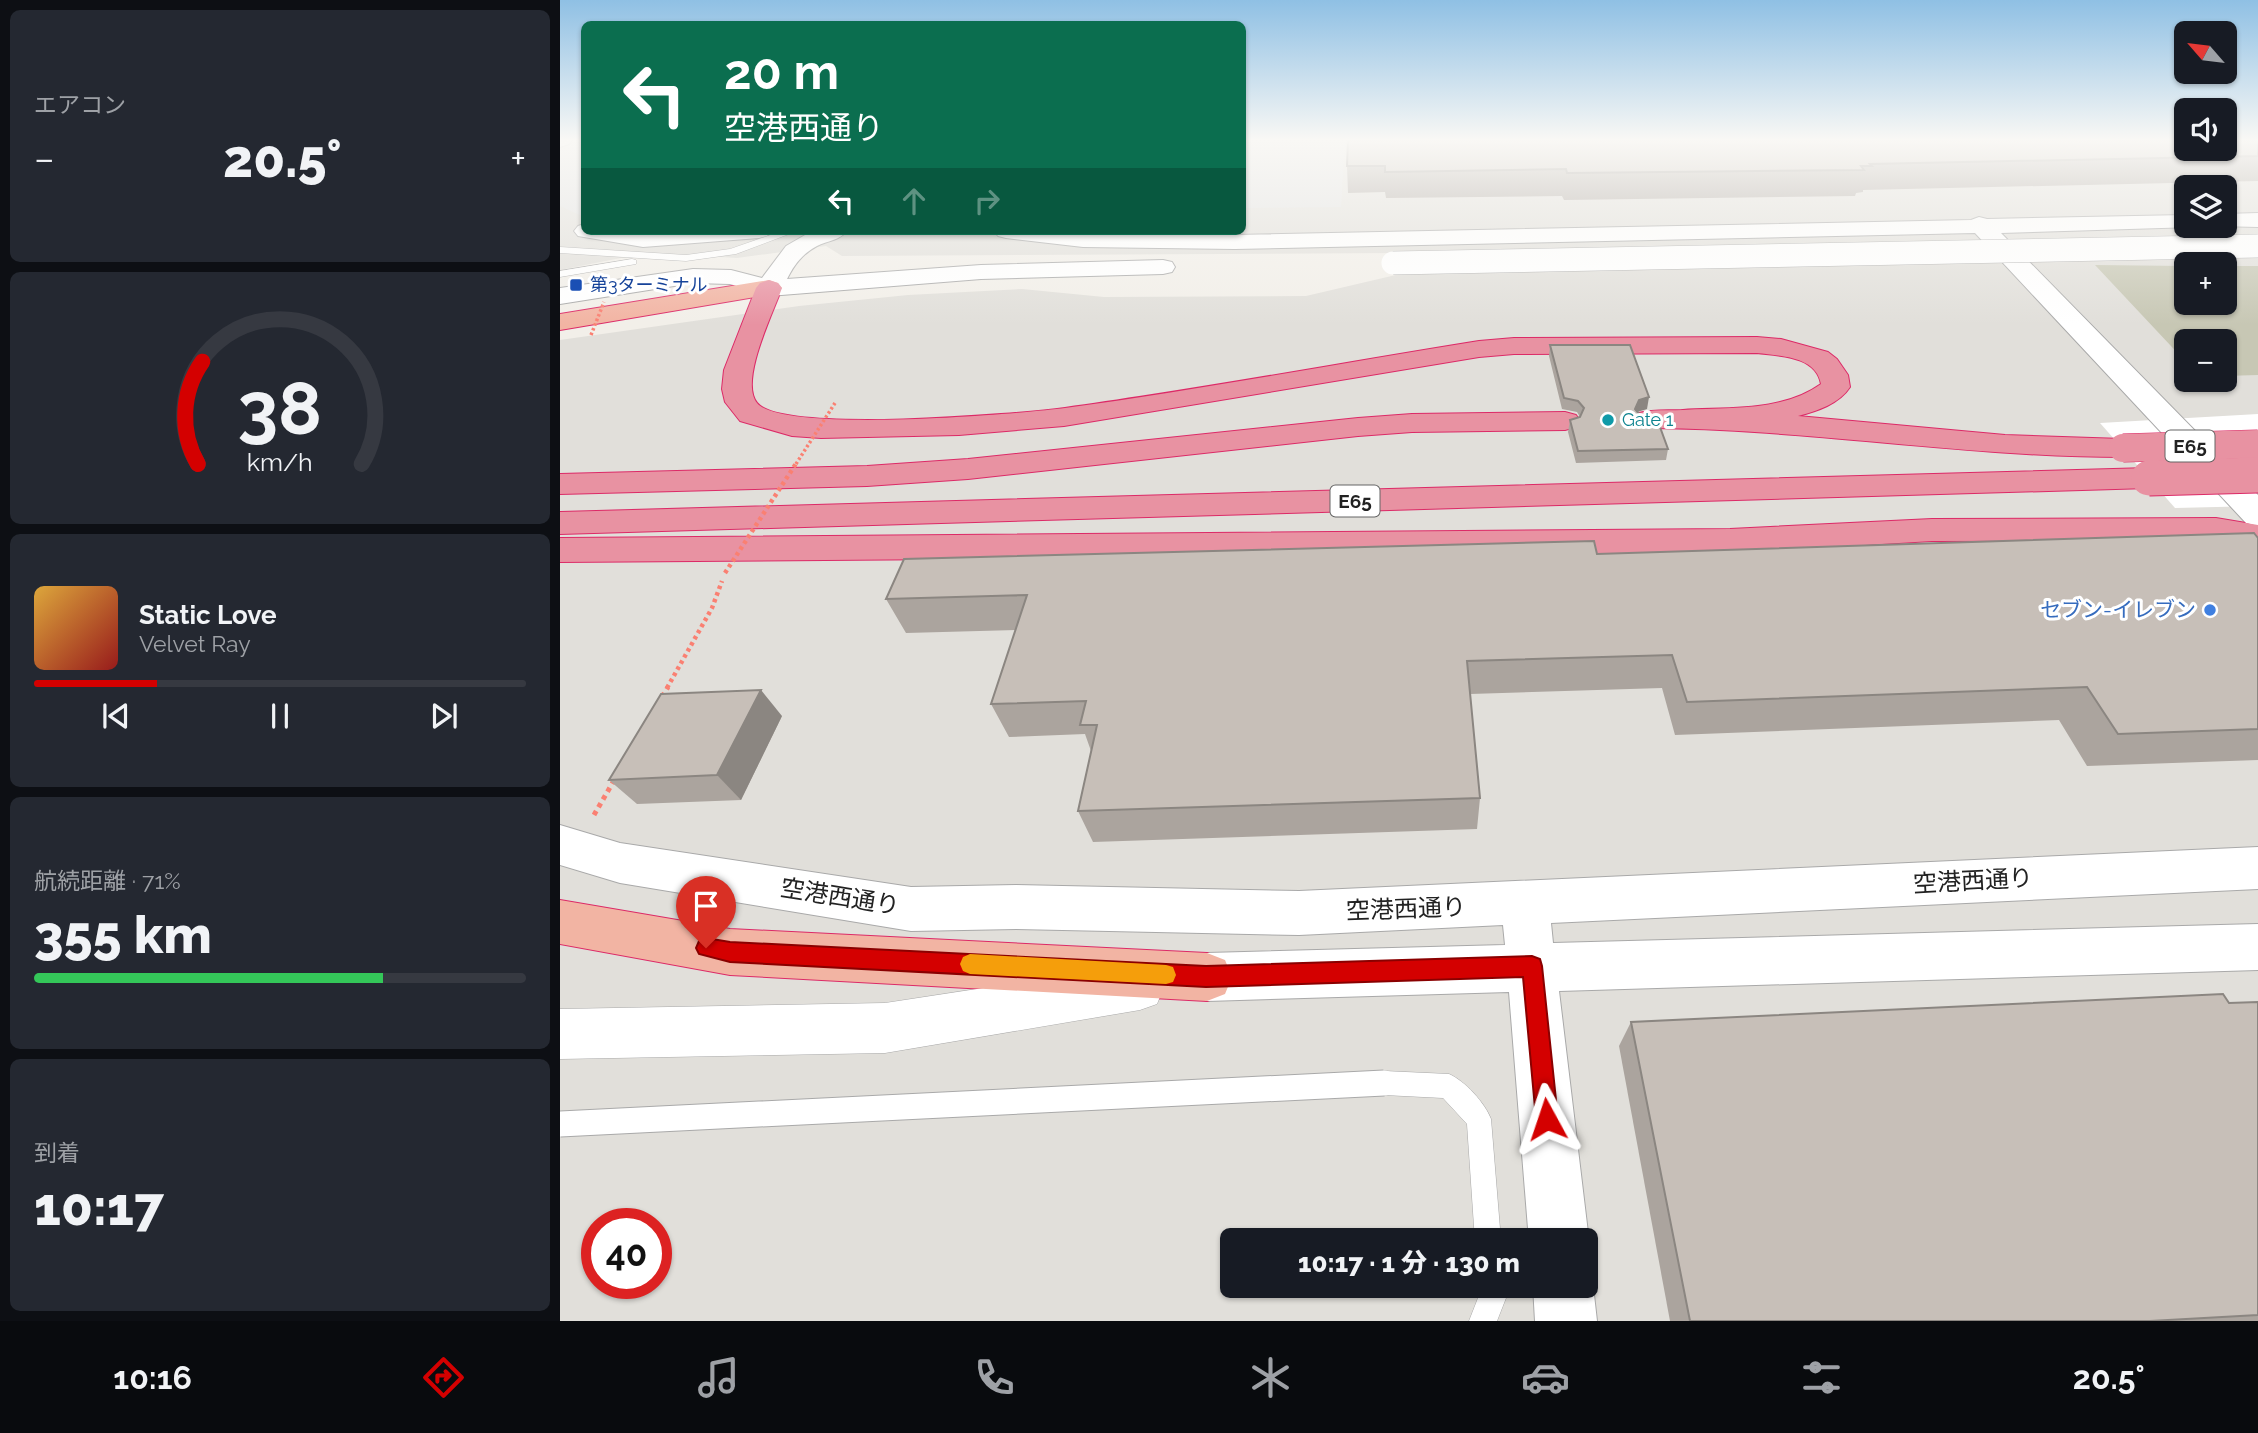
<!DOCTYPE html>
<html lang="ja">
<head>
<meta charset="utf-8">
<style>
	body { margin:0; font-family:Raleway,"Noto Sans JP",sans-serif; background:#242831; color:#f1f3f6; height:100vh; display:flex; flex-direction:column; font-size:26px; white-space:nowrap }
	* { box-sizing:border-box; margin:0 }
	p { font-size:23px; color:#9ea1a6 }
	.icon { flex:none; width:38px; height:38px; fill:none; stroke:currentColor; stroke-width:2; stroke-linecap:round; stroke-linejoin:round }
	.map { position:relative; flex:1; overflow:hidden }
	.drawer { display:flex; flex-direction:column; gap:10px; padding:10px; background:#0d0f14; width:560px }
	.drawer>* { flex:none }
	.hud { position:absolute; left:21px; top:21px; width:665px; height:214px; border-radius:10px; box-shadow:0 2px 5px #0004; background:#0b6e4f; color:#fff; overflow:hidden }
	.needle { width:46px; rotate:298deg }
	.buttons { position:absolute; left:1614px; top:21px; display:grid; gap:14px }
	.buttons a { display:grid; place-items:center; width:63px; height:63px; border-radius:10px; background:#171b24; box-shadow:0 2px 5px #0004; font-size:35px }
	.speed { position:absolute; left:21px; top:1208px; display:flex; gap:14px; font-size:35px; font-weight:700; text-align:center }
	.speed>* { display:grid; place-content:center; width:91px; height:91px; border-radius:50%; background:#171b24; box-shadow:0 2px 5px #0004; line-height:1 }
	.speed .limit { border:10px solid #d22; background:#fff; color:#111 }
	.pin { position:absolute; display:grid; place-items:center; width:60px; height:60px; color:#fff; margin:-72px -30px; border-radius:50% 50% 50% 0; rotate:-45deg; box-shadow:0 0 7px #0007 }
	.pin .icon { rotate:45deg }
	.me { position:absolute; width:77px; margin:-38px; rotate:355deg; stroke-linejoin:round; filter:drop-shadow(0 0 5px #0008) }
	.turn { display:flex; align-items:center; gap:24px; height:147px; padding:0 28px; font-size:32px }
	.turn .icon { width:91px; height:91px; stroke-width:2.5 }
	.turn b { display:block; font-size:49px; line-height:60px }
	.lanes { display:flex; align-items:center; height:66px; padding:0 28px; background:#0003; justify-content:center; gap:35px; direction:ltr }
	.lanes .off { opacity:.35 }
	.big { font-size:52px; font-weight:800; line-height:1.1 }
	.drawer .tile { flex:1; display:flex; flex-direction:column; justify-content:center; gap:10px; min-width:0; padding:0 24px; border-radius:10px; background:#242831 }
	.drawer .dial { align-items:center; gap:0 }
	.dial svg { height:182px; overflow:visible; fill:none; stroke:#363941; stroke-width:7; stroke-linecap:round; text-anchor:middle }
	.dial text { fill:#f1f3f6; stroke:none }
	.song { display:flex; align-items:center; gap:21px }
	.cover { width:84px; height:84px; border-radius:10px; background:linear-gradient(135deg,hsl(40 70% 55%),hsl(0 70% 35%)) }
	.played { height:7px; border-radius:4px; background:linear-gradient(90deg,#d40000 25%,#363941 25%) }
	.keys { display:flex; justify-content:space-around; direction:ltr }
	.heat { display:flex; justify-content:space-between; align-items:center; font-size:38px; direction:ltr }
	.charge { height:10px; border-radius:5px; background:linear-gradient(90deg,#34c759 71%,#363941 0) }
	.trip { position:absolute; left:660px; top:1228px; width:378px; height:70px; border-radius:10px; background:#171b24; box-shadow:0 2px 5px #0004; font-weight:800; line-height:70px; text-align:center }
	.dock { display:flex; height:112px; justify-content:space-around; align-items:center; background:#090b0e; color:#9ea1a6 }
	.dock .icon { width:49px; height:49px }
	.dock .current { color:#d40000 }
	.dock b { font-size:32px; color:#f1f3f6 }
	main { display:flex; flex:1; min-height:0 }
	.map>svg:first-child { display:block }
	.airport { fill:#e1dfda; fill-rule:evenodd }
	.construction { fill:#c7c7b4 }
	.parking { fill:#e2e2e2 }
	.pier { fill:#fff }
	.lines { fill:none; stroke-linecap:round; stroke-linejoin:round }
	.service-casing { stroke:#a9a9a9; stroke-width:1 }
	.minor-casing { stroke:#a9a9a9; stroke-width:1 }
	.tertiary-casing { stroke:#a9a9a9; stroke-width:2 }
	.trunk-casing { stroke:#dc2a67; stroke-width:2 }
	.motorway-casing { stroke:#dc2a67; stroke-width:2 }
	.path-far1 { stroke:#fa8072; stroke-width:4.5; stroke-dasharray:3.5 3.5; stroke-linecap:butt }
	.path { stroke:#fa8072; stroke-width:5; stroke-dasharray:4.5 4.5; stroke-linecap:butt }
	.service { fill:#fff; fill-rule:evenodd }
	.minor { fill:#fff; fill-rule:evenodd }
	.tertiary { fill:#fff; fill-rule:evenodd }
	.trunk { fill:#f2b4a3; fill-rule:evenodd }
	.motorway { fill:#e892a2; fill-rule:evenodd }
	.service-bridge-casing { stroke:#a9a9a9; stroke-width:27; stroke-linecap:butt }
	.tertiary-bridge-casing { stroke:#a9a9a9; stroke-width:24; stroke-linecap:butt }
	.motorway-bridge-far1-casing { stroke:#dc2a67; stroke-width:29; stroke-linecap:butt }
	.motorway-bridge-casing { stroke:#dc2a67; stroke-width:37; stroke-linecap:butt }
	.path-bridge-far1 { stroke:#fa8072; stroke-width:3.5; stroke-dasharray:2.5 2.5; stroke-linecap:butt }
	.path-bridge { stroke:#fa8072; stroke-width:4.5; stroke-dasharray:3.5 3.5; stroke-linecap:butt }
	.service-bridge { stroke:#fff; stroke-width:25 }
	.tertiary-bridge { stroke:#fff; stroke-width:23 }
	.motorway-bridge-far1 { stroke:#e892a2; stroke-width:28 }
	.motorway-bridge { stroke:#e892a2; stroke-width:35 }
	.wall { fill:#aba49e }
	.shaded-wall { fill:#8b8681 }
	.building { fill:#c7bfb8; stroke:#8b8681; stroke-width:2 }
	.route { fill:#d40000; stroke:#8a0000; stroke-width:2 }
	.slow { fill:#f59e0b }
	.transit-dot { fill:#1a4fb4; stroke:#fff; stroke-width:2.5 }
	.culture-dot { fill:#0f9aa8; stroke:#fff; stroke-width:2.5 }
	.shop-dot { fill:#3f7fe0; stroke:#fff; stroke-width:2.5 }
	.labels { text-anchor:middle; stroke-width:6; stroke-linejoin:round; paint-order:stroke }
	.far-transit-label { font-size:18px; fill:#164399; stroke:#fff; text-anchor:start }
	.far-culture-label { font-size:18px; fill:#0d838f; stroke:#fff; text-anchor:start }
	.shield { fill:#fff; stroke:#646464; stroke-width:2 }
	.shield-label { font-size:19px; font-weight:bold; fill:#222 }
	.shop-label { font-size:21px; fill:#366cbe; stroke:#fff; text-anchor:end }
	.near-street-label { font-size:24px; fill:#222; stroke:#fff }
</style>
</head>
<body>
<main>
<section class="drawer">
<div class="tile"><p>エアコン</p>
<div class="heat"><a>−</a><b class="big">20.5°</b><a>+</a></div>
</div>
<div class="tile dial"><svg viewBox="0 0 100 80">
<path d="M14 69A42 42 0 1 1 86 69"/>
<path d="M14 69A42 42 0 0 1 16 24" stroke="#d40000"/>
<text x="50" y="56" font-size="32" font-weight="700">38</text>
<text x="50" y="72" font-size="11">km/h</text>
</svg></div>
<div class="tile">
<div class="song"><i class="cover"></i><div><b>Static Love</b><p>Velvet Ray</p></div></div>
<div class="played"></div>
<div class="keys"><svg class="icon" aria-label="previous" viewBox="0 0 24 24"><path d="M18 5L8 12l10 7zM5 5v14"/></svg><svg class="icon" aria-label="pause" viewBox="0 0 24 24"><path d="M8 5v14M16 5v14"/></svg><svg class="icon" aria-label="next" viewBox="0 0 24 24"><path d="M6 5l10 7-10 7zM19 5v14"/></svg></div>
</div>
<div class="tile"><p>航続距離 · 71%</p><b class="big">355 km</b><div class="charge"></div></div>
<div class="tile"><p>到着</p><b class="big">10:17</b></div>
</section>
<div class="map">
<svg width="1698" height="1321" viewBox="0 0 1698 1321">
	<rect width="100%" height="100%" fill="#f2efe9"/>
	<path class="airport" d="M0 140H24V231H682L683 140H1626V149H1664L1698 140V1321H0V340L239 306 348 295 462 289 544 297 746 296 840 274 839 253 282 256 266 246 177 258 146 256 66 257 0 270ZM1626 187H1664V226H1626ZM1626 264H1664V303H1626ZM1626 341H1664V380H1626ZM37 1223H96V1283H37ZM672 1241H1026V1286H672Z"/>
	<polygon class="construction" points="1535,265 1626,266 1626,303 1664,303 1664,266 1698,266 1698,375 1664,376 1664,341 1626,341 1626,362"/>
	<g class="parking">
		<polygon points="15,140 24,140 24,217 0,206 0,151"/>
		<polygon points="683,140 785,140 781,207 683,208"/>
	</g>
	<polygon class="pier" points="1698,414 1698,506 1615,508 1540,423"/>
	<g class="lines">
		<defs>
			<g id="service">
				<polygon points="222,231 237,231 176,254 126,261 0,253 0,247 126,255 170,249"/>
				<polygon points="72,259 76,260 76,264 0,277 0,271"/>
				<path d="M824 1071 889 1074C905 1081 925 1103 931 1119L941 1241H915L907 1124 883 1098 824 1095 815 1092 812 1083 815 1074Z"/>
				<polygon points="917,1286 945,1286 946,1298 937,1321 909,1321 918,1298"/>
			</g>
			<polygon id="minor" points="580,964 597,970 604,987 597,1004 580,1010 325,1053 0,1059 0,1009 325,1003"/>
			<g id="tertiary">
				<polygon points="0,140 12,140 9,144 0,147"/>
				<polygon points="1698,213 1698,227 1656,226 1664,226 1664,214"/>
				<polygon points="1626,215 1626,226 1634,227 1441,233 1698,495 1698,526 1686,523 1415,233 675,249 523,247 446,238 438,236 434,231 675,235 1411,220 1419,217 1427,219"/>
				<polygon points="24,224 24,231 211,231 207,236 199,238 83,247 18,236 14,231 18,226"/>
				<path d="M252 231H287C280 240 267 241 257 246 242 254 234 265 227 279L421 265 603 260 612 262 615 267 612 272 603 274 421 279 209 296 170 284 133 283 0 304V288L133 269 171 270 202 278 226 246Z"/>
				<polygon points="0,825 60,843 351,887 456,885 739,891 1698,847 1698,889 991,923 993,943 1698,924 1698,970 999,991 1029,1241 1026,1248 1026,1241 969,1241 949,992 647,1001 629,994 622,977 629,960 647,953 945,945 943,925 739,935 456,929 351,931 60,883 0,865"/>
				<polygon points="1026,1267 1033,1286 1037,1321 975,1321 973,1286 1026,1286"/>
			</g>
			<g id="trunk">
				<polygon points="209,280 218,283 222,288 218,293 0,330 0,314"/>
				<polygon points="0,900 170,929 647,953 665,960 672,977 665,994 647,1001 170,975 0,944"/>
			</g>
			<g id="motorway">
				<path d="M209 280 218 283 222 288C213 313 179 381 197 403 222 434 459 414 505 408 644 389 781 363 919 341L954 338 1197 337 1221 339 1268 352 1277 359 1288 375 1290 387C1279 404 1257 411 1238 416L1445 435 1563 439 1574 441 1578 448 1574 455 1563 457C1405 457 1248 429 1090 428L1079 425 1075 419 1079 413C1094 409 1108 411 1123 410 1169 407 1222 412 1261 384 1256 356 1221 356 1197 353L954 354 919 357 504 426 399 435 261 438 232 436 180 421 165 402 162 389 164 370 196 288 200 283Z"/>
				<polygon points="1005,412 1016,415 1020,421 1016,427 1005,430 852,432 798,436 408,479 307,486 0,494 0,474 307,466 408,459 798,418 852,414"/>
				<polygon points="1589,468 1600,471 1605,478 1600,485 1589,488 0,534 0,512"/>
				<polygon points="1656,518 1698,525 1698,547 1656,540 1372,541 1170,553 0,562 0,538 1170,529 1372,519"/>
			</g>
		</defs>
		<use href="#service" class="service-casing"/>
		<use href="#minor" class="minor-casing"/>
		<use href="#tertiary" class="tertiary-casing"/>
		<use href="#trunk" class="trunk-casing"/>
		<use href="#motorway" class="motorway-casing"/>
		<polyline class="path-far1" points="107,688 152,608 162,581"/>
		<g class="path">
			<polyline points="102,697 108,687"/>
			<polyline points="34,815 56,777"/>
		</g>
		<use href="#service" class="service"/>
		<use href="#minor" class="minor"/>
		<use href="#tertiary" class="tertiary"/>
		<use href="#trunk" class="trunk"/>
		<use href="#motorway" class="motorway"/>
		<defs>
			<polyline id="service-bridge" points="0,1124 824,1083"/>
			<polyline id="tertiary-bridge" points="833,263 1698,246"/>
			<polyline id="motorway-bridge-far1" points="1563,448 1698,444"/>
			<polyline id="motorway-bridge" points="1589,478 1698,475"/>
		</defs>
		<use href="#service-bridge" class="service-bridge-casing"/>
		<use href="#tertiary-bridge" class="tertiary-bridge-casing"/>
		<use href="#motorway-bridge-far1" class="motorway-bridge-far1-casing"/>
		<use href="#motorway-bridge" class="motorway-bridge-casing"/>
		<g class="path-bridge-far1">
			<polyline points="31,335 44,302"/>
			<polyline points="236,464 275,403"/>
		</g>
		<polyline class="path-bridge" points="165,573 237,462"/>
		<use href="#service-bridge" class="service-bridge"/>
		<use href="#tertiary-bridge" class="tertiary-bridge"/>
		<use href="#motorway-bridge-far1" class="motorway-bridge-far1"/>
		<use href="#motorway-bridge" class="motorway-bridge"/>
	</g>
	<g class="wall">
		<polygon points="1698,140 1698,181 1303,190 1303,192 1296,193 1295,196 1004,200 1002,196 826,198 825,192 788,193 787,166"/>
		<polygon points="990,345 1087,409 1077,411 1108,449 1106,460 1016,463 1008,432 1010,420 1020,417 1017,412 1002,409 989,356"/>
		<polygon points="1698,538 1698,760 1527,766 1499,720 1115,735 1102,688 910,694 920,798 917,829 533,842 518,811 531,751 525,734 449,737 431,704 456,630 346,633 326,599 1037,554"/>
		<polygon points="222,716 181,800 77,804 49,780"/>
		<polygon points="1698,1002 1698,1321 1110,1321 1059,1046 1071,1022"/>
	</g>
	<g class="shaded-wall">
		<polygon points="1089,397 1087,409 1077,412 1075,409 1079,400"/>
		<polygon points="201,690 222,716 181,800 157,775"/>
	</g>
	<g class="building">
		<polygon points="788,140 1626,140 1626,149 1664,149 1664,140 1698,140 1698,156 1310,164 1312,166 1301,166 1304,170 1007,173 1006,169 825,172 825,166 787,166"/>
		<polygon points="990,345 1070,345 1089,397 1079,400 1075,409 1081,416 1097,419 1108,449 1018,451 1010,420 1020,417 1024,408 1018,401 1004,398"/>
		<polygon points="1694,533 1698,538 1698,729 1558,734 1527,687 1127,702 1112,655 907,661 920,798 518,811 537,725 520,725 526,701 431,704 467,595 326,599 344,559 1034,541 1037,554"/>
		<polygon points="201,690 157,775 49,780 101,694"/>
		<polygon points="1663,994 1669,1003 1698,1002 1698,1315 1590,1321 1130,1321 1071,1022"/>
	</g>
	<linearGradient id="sky" x2="0" y2="1"><stop stop-color="#8fc0e4"/><stop offset="0.43" stop-color="#f9f8f5"/><stop offset="1" stop-color="#f9f8f5" stop-opacity="0"/></linearGradient>
	<rect width="1698" height="325" fill="url(#sky)"/>
	<polygon class="route" points="146,938 170,942 646,966 972,956 980,959 982,966 998,1119 995,1127 987,1131 979,1127 976,1119 963,977 646,987 170,962 139,954 136,948 139,941"/>
	<polygon class="slow" points="410,954 606,965 613,967 616,975 613,982 606,984 410,974 403,971 400,964 403,957"/>
	<rect class="transit-dot" x="9" y="278" width="14" height="14" rx="3.5"/>
	<circle class="culture-dot" cx="1048" cy="420" r="7"/>
	<circle class="shop-dot" cx="1650" cy="610" r="7"/>
	<g class="labels">
		<g class="far-transit-label">
			<text x="30" y="291">第3ターミナル</text>
		</g>
		<g class="far-culture-label">
			<text x="1062" y="426">Gate 1</text>
		</g>
		<g class="shield">
			<rect x="1605.5" y="430.5" width="49" height="31" rx="5"/>
			<rect x="770.5" y="485.5" width="49" height="31" rx="5"/>
		</g>
		<g class="shield-label">
			<text x="1630" y="453">E65</text>
			<text x="795" y="508">E65</text>
		</g>
		<g class="shop-label">
			<text x="1636" y="617">セブン-イレブン</text>
		</g>
		<g class="near-street-label">
			<text transform="translate(1413 881) rotate(-3)" y="8">空港西通り</text>
			<text transform="translate(280 897) rotate(9)" y="8">空港西通り</text>
			<text transform="translate(846 909) rotate(-2)" y="8">空港西通り</text>
		</g>
	</g>
</svg>
<div class="buttons">
<a><svg class="needle" viewBox="-14 -14 28 28"><path d="M0-13l5 13h-10z" fill="#e53935"/><path d="M0 13l5-13h-10z" fill="#9ea1a6"/></svg></a>
<a><svg class="icon" aria-label="sound" viewBox="0 0 24 24"><path d="M4 9h4l5-4v14l-5-4H4zM17 9q2 3 0 6"/></svg></a>
<a><svg class="icon" aria-label="layers" viewBox="0 0 24 24"><path d="M12 4l9 5-9 5-9-5zM3 14l9 5 9-5"/></svg></a>
<a>+</a>
<a>−</a>
</div>
<div class="speed"><div class="limit">40</div></div>
<div class="pin" style="left:146px;top:948px;background:#d93025"><svg class="icon" aria-label="arrive" viewBox="0 0 24 24"><path d="M6 21V4h12l-3 4 3 4H6"/></svg></div>
<svg class="me" style="left:987px;top:1119px" viewBox="-20 -20 40 40"><path d="M0-17L14 15 0 8-14 15z" fill="#d40000" stroke="#fff" stroke-width="4"/></svg>
<div class="trip">10:17 · 1 分 · 130 m</div>
<div class="hud">
<div class="turn"><svg class="icon" aria-label="left" viewBox="0 0 24 24"><path d="M17 20v-9H6M10 6l-5 5 5 5"/></svg><div><b>20 m</b>空港西通り</div></div>
<div class="lanes"><svg class="icon" aria-label="left" viewBox="0 0 24 24"><path d="M17 20v-9H6M10 6l-5 5 5 5"/></svg><svg class="icon off" aria-label="ahead" viewBox="0 0 24 24"><path d="M12 20V5M6 11l6-6 6 6"/></svg><svg class="icon off" aria-label="right" viewBox="0 0 24 24"><path d="M7 20v-9h11M14 6l5 5-5 5"/></svg></div>
</div>
</div>
</main>
<nav class="dock">
<b>10:16</b>
<svg class="icon current" aria-label="directions" viewBox="0 0 24 24"><path d="M12 3l9 9-9 9-9-9zM9 14v-3h6M13 9l2 2-2 2"/></svg>
<svg class="icon" aria-label="music" viewBox="0 0 24 24"><path d="M9 18V5l10-2v13"/><circle cx="6" cy="18" r="3"/><circle cx="16" cy="16" r="3"/></svg>
<svg class="icon" aria-label="phone" viewBox="0 0 24 24"><path d="M5 4h4l2 5-3 2q2 4 5 5l2-3 5 2v4C11 20 4 13 5 4z"/></svg>
<svg class="icon" aria-label="climate" viewBox="0 0 24 24"><path d="M12 3v18M4 7l16 10M4 17L20 7"/></svg>
<svg class="icon" aria-label="car" viewBox="0 0 24 24"><path d="M5 17H2v-5l4-1 3-4h7l3 4 3 1v5h-3M9 17h6M6 11h13"/><circle cx="7" cy="17" r="2"/><circle cx="17" cy="17" r="2"/></svg>
<svg class="icon" aria-label="filters" viewBox="0 0 24 24"><path d="M4 7h16M4 17h16"/><circle cx="9" cy="7" r="2"/><circle cx="15" cy="17" r="2"/></svg>
<b>20.5°</b>
</nav>
</body>
</html>
